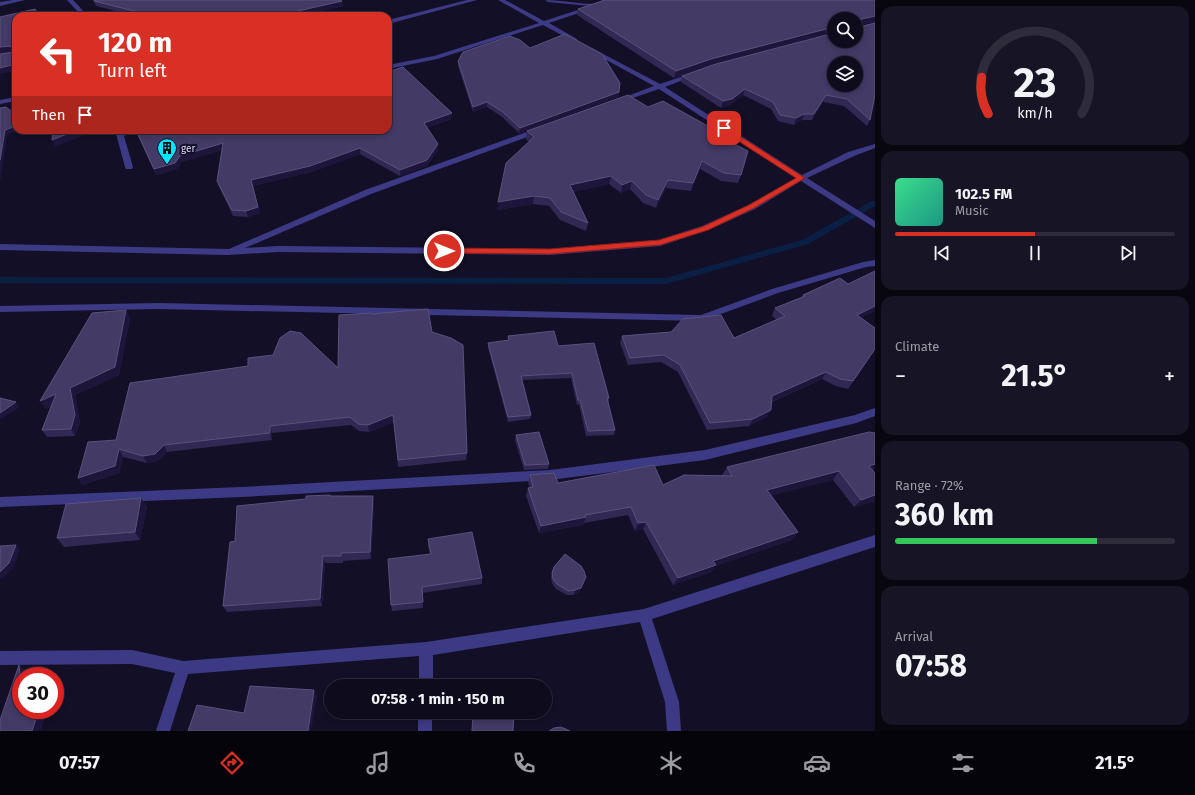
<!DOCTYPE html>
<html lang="en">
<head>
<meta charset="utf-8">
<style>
	body { margin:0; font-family:"Fira Sans",sans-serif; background:#171425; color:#f1f3f6; height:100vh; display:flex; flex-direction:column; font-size:15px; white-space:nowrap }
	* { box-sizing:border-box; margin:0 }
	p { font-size:13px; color:#9b9ba3 }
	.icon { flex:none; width:22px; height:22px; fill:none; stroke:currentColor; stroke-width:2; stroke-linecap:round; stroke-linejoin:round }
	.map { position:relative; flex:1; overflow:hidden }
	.side { display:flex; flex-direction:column; gap:6px; padding:6px; background:#08060f; width:320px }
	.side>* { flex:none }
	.top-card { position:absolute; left:12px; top:12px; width:380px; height:122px; border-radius:12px; box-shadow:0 2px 6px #0003,0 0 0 1px #2e2b3b; background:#d93025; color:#fff; overflow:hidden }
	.tools { position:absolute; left:827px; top:12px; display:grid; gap:8px }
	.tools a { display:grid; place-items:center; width:36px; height:36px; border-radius:50%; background:#0e0b1c; box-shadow:0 2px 6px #0003,0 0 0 1px #2e2b3b; font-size:20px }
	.speed { position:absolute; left:12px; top:667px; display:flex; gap:8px; font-size:20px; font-weight:700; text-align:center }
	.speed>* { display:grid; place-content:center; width:52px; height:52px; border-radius:50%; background:#0e0b1c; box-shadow:0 2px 6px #0003,0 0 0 1px #2e2b3b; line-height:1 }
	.speed .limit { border:6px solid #d22; background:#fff; color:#111 }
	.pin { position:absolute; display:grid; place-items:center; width:34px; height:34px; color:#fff; margin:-17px; border-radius:8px; box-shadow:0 2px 6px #0006 }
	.me { position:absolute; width:44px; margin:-22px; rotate:90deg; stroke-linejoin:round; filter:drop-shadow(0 0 3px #0008) }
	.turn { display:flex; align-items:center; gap:14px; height:84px; padding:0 20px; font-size:18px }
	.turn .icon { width:52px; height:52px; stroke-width:2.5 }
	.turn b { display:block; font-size:28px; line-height:34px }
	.then { display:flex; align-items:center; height:38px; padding:0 20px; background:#0003; gap:8px; font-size:15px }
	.big { font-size:30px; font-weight:700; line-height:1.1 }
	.side .tile { flex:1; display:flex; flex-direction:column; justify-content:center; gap:6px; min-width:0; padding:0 14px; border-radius:12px; background:#171425 }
	.side .dial { align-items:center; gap:0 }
	.dial svg { height:104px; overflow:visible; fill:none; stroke:#2e2b3b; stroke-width:7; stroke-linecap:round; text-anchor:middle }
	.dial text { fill:#f1f3f6; stroke:none }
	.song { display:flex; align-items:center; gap:12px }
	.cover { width:48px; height:48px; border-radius:6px; background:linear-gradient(135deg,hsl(150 70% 55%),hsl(170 70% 35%)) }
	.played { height:4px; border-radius:2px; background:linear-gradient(90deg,#d93025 50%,#2e2b3b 50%) }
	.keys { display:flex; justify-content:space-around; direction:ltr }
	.heat { display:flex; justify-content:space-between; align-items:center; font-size:22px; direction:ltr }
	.charge { height:6px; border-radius:3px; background:linear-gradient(90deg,#34c759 72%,#2e2b3b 0) }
	.trip { position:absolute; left:324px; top:679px; width:228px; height:40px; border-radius:20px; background:#0e0b1c; box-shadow:0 2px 6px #0003,0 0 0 1px #2e2b3b; font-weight:700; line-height:40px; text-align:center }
	.tab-bar { display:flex; height:64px; justify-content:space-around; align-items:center; background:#06040b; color:#9b9ba3 }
	.tab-bar .icon { width:28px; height:28px }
	.tab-bar .selected { color:#d93025 }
	.tab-bar b { font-size:18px; color:#f1f3f6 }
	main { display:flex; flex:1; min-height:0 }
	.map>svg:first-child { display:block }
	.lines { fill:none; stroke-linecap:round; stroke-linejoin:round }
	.stream { fill:#0a1f44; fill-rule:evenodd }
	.minor { fill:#3d3a85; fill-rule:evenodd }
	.wall { fill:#312854 }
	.shaded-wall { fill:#1d163a }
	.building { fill:#433a66; stroke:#5a527e; fill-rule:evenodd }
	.route { fill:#d93025; stroke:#8d1f18 }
	.labels { text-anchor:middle; stroke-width:4; stroke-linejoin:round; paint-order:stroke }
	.far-poi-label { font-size:10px; fill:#d9d4ff; stroke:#130f26; text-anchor:start }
</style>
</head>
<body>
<main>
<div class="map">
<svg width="875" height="731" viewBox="0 0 875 731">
	<rect width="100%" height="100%" fill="#130f26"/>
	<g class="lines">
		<polygon class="stream" points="872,201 875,201 875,206 808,244 666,284 0,283 0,277 666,278 802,240"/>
		<g class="minor">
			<polygon points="13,0 25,0 0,6 0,2"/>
			<polygon points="67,0 73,0 88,16 82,16"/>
			<polygon points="467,0 477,0 388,24 388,20"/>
			<path d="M498 0H505L544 21 590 6 548 2 545 0C562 0 579 4 596 4 603 4 610 0 618 0L549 23 577 39V41H573L543 25 437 59 388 69V65L434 56 539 23Z"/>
			<polygon points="592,48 660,84 692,73 696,73 696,75 665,87 802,175 848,152 875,144 875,148 854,156 807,178 875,221 875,228 801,181 755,209 708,230 660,246 550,255 278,252 227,255 0,250 0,244 229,249 365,190 538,128 542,130 541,132 371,194 245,248 278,246 550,249 659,240 702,226 749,205 796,178 659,89 621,102 617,102 617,100 654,86 590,51 590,49"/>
			<polygon points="16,97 16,101 0,104 0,100"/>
			<polygon points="115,130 123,130 123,132 131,130 143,130 124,136 133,167 132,169 126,169 125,167"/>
			<polygon points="875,260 875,266 866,267 778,293 702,321 159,309 0,312 0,306 159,303 701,315 772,289 863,262"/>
			<polygon points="875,408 875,416 856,423 705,460 550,480 241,497 0,507 0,497 241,487 550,470 705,450 855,415"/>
			<polygon points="875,535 875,547 652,619 679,702 681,731 667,731 665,702 640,622 433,655 433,686 419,686 419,656 188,674 170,731 156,731 175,673 132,664 0,665 0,651 132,650 183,661 426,642 644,609"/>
			<rect x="418" y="712" width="14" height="19"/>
		</g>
	</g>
	<g class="wall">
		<polygon points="600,0 875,0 875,22 857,25 874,100 870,120 867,126 844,106 823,102 812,120 802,120 794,125 778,121 771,109 743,95 730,105 721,108 681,82 682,76 856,41 834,19 834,32 710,66 674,78 577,15 578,9 602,1"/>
		<polygon points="94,1 342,1 343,6 300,16 135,16 96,6"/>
		<polygon points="530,48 619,92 618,97 519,133 502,117 487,107 473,112 458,66 458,61"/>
		<polygon points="648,107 724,135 723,138 741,175 738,183 721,181 700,169 691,191 666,188 656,208 643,203 630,189 621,193 609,184 573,192 588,223 586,231 560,220 549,206 533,204 497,210 529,142 526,139 527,131"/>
		<polygon points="451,119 427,128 438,150 427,166 400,176 360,154 311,172 253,186 260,213 248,217 233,216 219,187 217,181 222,150 181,162 177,169 156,175 135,130"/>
		<polygon points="803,295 861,318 875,349 848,389 836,386 822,379 772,402 767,417 749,426 707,430 678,372 661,362 628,365 620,343 622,336 734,338 777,320 772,316 775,308 802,298"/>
		<polygon points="126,310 130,318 119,375 75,395 80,423 75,436 47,437 42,430 52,406 46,409"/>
		<polygon points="371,314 432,332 467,453 466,460 398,467 394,422 369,432 359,431 351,425 272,433 272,440 167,452 158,461 147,463 123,457 119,473 82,485 78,478 116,440 338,368"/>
		<polygon points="508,336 558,346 609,398 608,403 615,430 614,435 586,436 579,404 577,405 571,378 522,380 531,415 530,419 508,422 488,348 488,343 508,341"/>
		<polygon points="516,435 549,464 548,469 524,470 515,440"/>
		<polygon points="727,467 872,470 875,501 854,507 833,480 771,495 798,532 792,540 715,566 711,572 673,585 643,529 635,531 628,515 584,523 583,525 539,533 526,496 528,488 530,487 528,483 530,475 558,483 663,485 723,475 722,475"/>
		<polygon points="331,496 373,496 374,504 371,559 343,561 343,563 325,563 322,606 227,612 223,606 235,541 306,499"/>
		<polygon points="141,498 147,507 140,540 64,547 57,538"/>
		<polygon points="428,539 482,578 482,584 422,593 423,608 392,611 391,605 430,554 428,546"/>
		<polygon points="554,567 584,582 579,592 574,595 567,595 556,589 552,583 551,577"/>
	</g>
	<g class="shaded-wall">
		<polygon points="342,1 343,6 300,16 276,16"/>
		<polygon points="875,16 875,22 856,25 858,20"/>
		<polygon points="834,27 834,32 710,66 674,78 676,71 711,59"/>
		<polygon points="13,46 16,52 0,53 0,47"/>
		<polygon points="16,64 16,71 0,74 0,68"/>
		<polygon points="745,89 743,95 730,105 721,108 723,101"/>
		<polygon points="619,92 618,97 519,133 520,128"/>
		<polygon points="826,95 823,102 812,120 814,114"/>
		<polygon points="487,102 487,107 473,112 473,107"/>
		<polygon points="452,113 451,119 424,129 424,123"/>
		<polygon points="804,114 802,120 794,125 796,118"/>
		<polygon points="16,126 16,130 21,130 7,135 0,183 0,160 5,130"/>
		<polygon points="77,130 90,130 86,134 55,147 52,140"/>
		<polygon points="223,143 225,149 181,162 177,169 156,175 154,169 180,156"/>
		<polygon points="438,144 438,150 427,166 400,176 400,170"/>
		<polygon points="360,148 360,154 311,172 253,186 251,180"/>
		<polygon points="702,161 700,169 691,191 693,183"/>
		<polygon points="611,176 609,184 569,193 570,185"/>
		<polygon points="668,180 666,188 656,208 658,200"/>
		<polygon points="632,181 630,189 621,193 622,185"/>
		<polygon points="534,196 533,204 497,210 498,202"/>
		<polygon points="258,207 260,213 248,217 246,211"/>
		<polygon points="875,306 875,311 852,322 857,315"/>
		<polygon points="126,310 130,318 119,375 75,395 80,423 75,436 71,429 70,388"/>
		<polygon points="826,372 822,379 768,403 772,396"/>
		<polygon points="56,394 61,402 46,409 40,401"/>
		<polygon points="16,402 20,407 0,420 0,413"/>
		<polygon points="771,410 767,417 749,426 753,419"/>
		<polygon points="393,415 394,422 369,432 368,425"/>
		<polygon points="270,426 272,433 272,440 270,433"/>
		<polygon points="164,445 167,452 158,461 147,463 143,456"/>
		<polygon points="119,449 123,457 119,473 82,485 78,478"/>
		<polygon points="875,464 875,469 863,475 869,466"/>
		<polygon points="839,471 833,480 762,498 767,490"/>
		<polygon points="875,495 875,501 854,507 861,500"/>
		<polygon points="373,496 374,504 371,559 370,552"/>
		<polygon points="141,498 147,507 140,540 135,532"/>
		<polygon points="586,517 583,525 539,533 541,526"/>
		<polygon points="646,522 643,529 635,531 638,523"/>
		<polygon points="798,532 792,540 715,566 711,572 673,585 678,578 713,561"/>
		<polygon points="16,545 20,550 14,567 3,578 0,579 0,572"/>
		<polygon points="323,556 325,563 322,606 320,599"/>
		<polygon points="586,577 579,592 574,595 575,590"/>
		<polygon points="19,665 26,671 27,676 21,676 21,684"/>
		<polygon points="314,690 317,696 311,731 308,731"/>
		<polygon points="39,710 48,710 41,731 32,731"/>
	</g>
	<g class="building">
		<polygon points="94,0 341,0 342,1 276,16 154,16 94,1"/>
		<path d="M605 0H875V16L858 20 857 25 859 27 875 23V95L870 120 847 99 826 95 814 114H804L796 118 780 115 773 102 745 89 732 99 723 101 682 76 716 64 834 33V41H856V19H834V27L711 59 676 71 578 9ZM834 63H856V85H834Z"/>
		<polygon points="35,9 39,16 16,16 16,64 0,68 0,54 14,52 15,47 13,46 0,47 0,17"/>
		<polygon points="565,34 602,54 620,83 619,92 520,128 503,112 487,102 473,107 458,61 463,52 510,36 520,40 530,48"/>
		<polygon points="403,67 452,113 424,123 438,144 427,160 400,170 360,148 310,166 251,180 258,207 246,211 232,210 217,181 223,143 180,156 175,163 154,169 136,130 388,130 388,72"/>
		<polygon points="628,95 648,107 663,101 724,135 721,137 748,151 741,175 724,173 702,161 693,183 668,180 658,200 646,195 632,181 622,185 611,176 570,185 588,223 561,212 550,198 534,196 498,202 506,163 534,137 527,131"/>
		<polygon points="6,107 16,115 16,126 5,130 0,160 0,108"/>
		<polygon points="53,130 77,130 52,140"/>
		<polygon points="875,271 875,306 857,315 875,328 875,349 853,381 840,379 826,372 772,396 771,410 753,419 710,423 680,365 664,355 630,358 622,336 671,332 683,319 721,315 734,338 785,316 775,308 805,296 803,295 840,278 848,284"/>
		<polygon points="428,309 432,332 451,338 463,345 467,453 398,460 393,415 368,425 358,424 350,417 270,426 270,433 164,445 155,454 143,456 119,449 115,466 78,478 88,442 116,440 130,383 248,366 248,358 273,355 280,338 290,331 301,333 338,368 339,315 371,313 371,314"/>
		<polygon points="126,310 115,367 70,388 75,415 71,429 42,430 56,394 40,401 92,313"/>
		<polygon points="554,331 558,346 594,343 609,398 607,398 615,430 588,431 580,400 578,400 572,373 521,376 531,415 508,417 488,343 509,340 508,336"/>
		<polygon points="0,398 16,402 0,413"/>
		<polygon points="539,432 549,464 525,465 516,435"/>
		<polygon points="869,432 875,433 875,464 869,466 875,473 875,495 861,500 839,471 767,490 798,532 713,561 716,565 678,578 646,522 638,523 631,507 585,515 586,517 541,526 528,488 533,487 530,475 554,473 558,483 654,465 663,485 684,475 732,476 727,467"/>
		<polygon points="330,495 330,496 373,496 370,552 341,553 341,556 323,556 320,599 223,606 230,542 235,541 237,506 306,499 306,496"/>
		<polygon points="141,498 135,532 57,538 66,504"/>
		<polygon points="472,532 482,578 422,587 423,602 391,605 388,559 431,554 428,539"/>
		<polygon points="16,545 9,563 0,572 0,546"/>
		<polygon points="565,554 581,566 584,571 586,577 581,588 575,590 568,591 557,584 553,579 552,573 554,567"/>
		<polygon points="19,665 21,684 21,710 39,710 32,731 0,731 0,720"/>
		<polygon points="250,686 314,690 308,731 188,731 197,705 244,713"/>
		<polygon points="473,712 514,712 513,731 472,731"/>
		<polygon points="561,727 570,731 549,731 554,728"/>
	</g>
	<polygon class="route" points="724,126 805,178 754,208 708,230 660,245 550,254 444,253 440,251 444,248 550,249 659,240 702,227 749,205 796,178 721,130 720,128"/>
	<defs>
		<symbol id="building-pin" viewBox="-11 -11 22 30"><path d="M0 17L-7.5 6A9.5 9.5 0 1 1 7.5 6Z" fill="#00e5ff" stroke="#130f26"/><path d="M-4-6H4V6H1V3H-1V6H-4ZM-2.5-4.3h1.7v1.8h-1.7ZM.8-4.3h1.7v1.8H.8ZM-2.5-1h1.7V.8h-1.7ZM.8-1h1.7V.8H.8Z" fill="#111"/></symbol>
	</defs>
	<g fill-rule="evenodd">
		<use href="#building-pin" x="156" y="137" width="22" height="30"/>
	</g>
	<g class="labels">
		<g class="far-poi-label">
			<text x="181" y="152">ger</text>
		</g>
	</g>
</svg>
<div class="tools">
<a><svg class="icon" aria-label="search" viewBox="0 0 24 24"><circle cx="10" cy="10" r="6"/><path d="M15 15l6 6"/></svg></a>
<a><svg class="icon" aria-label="layers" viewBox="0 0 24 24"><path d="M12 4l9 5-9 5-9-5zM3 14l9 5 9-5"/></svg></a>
</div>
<div class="speed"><div class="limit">30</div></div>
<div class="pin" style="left:724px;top:128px;background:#d93025"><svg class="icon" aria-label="arrive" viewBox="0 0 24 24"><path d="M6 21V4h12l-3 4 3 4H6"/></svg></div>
<svg class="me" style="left:444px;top:251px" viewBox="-20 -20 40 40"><circle r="17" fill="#d93025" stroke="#fff" stroke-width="3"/><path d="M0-11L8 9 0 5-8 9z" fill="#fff"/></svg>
<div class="trip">07:58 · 1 min · 150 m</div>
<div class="top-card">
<div class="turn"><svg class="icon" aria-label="left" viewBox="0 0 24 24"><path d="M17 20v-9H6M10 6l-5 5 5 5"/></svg><div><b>120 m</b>Turn left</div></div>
<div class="then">Then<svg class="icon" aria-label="arrive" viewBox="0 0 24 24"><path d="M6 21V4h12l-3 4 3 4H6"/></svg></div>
</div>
</div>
<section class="side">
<div class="tile dial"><svg viewBox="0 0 100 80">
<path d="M14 69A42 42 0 1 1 86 69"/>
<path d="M14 69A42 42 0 0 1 9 41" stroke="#d93025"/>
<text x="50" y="56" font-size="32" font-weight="700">23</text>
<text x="50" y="72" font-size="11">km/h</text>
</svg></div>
<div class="tile">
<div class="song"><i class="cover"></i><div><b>102.5 FM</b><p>Music</p></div></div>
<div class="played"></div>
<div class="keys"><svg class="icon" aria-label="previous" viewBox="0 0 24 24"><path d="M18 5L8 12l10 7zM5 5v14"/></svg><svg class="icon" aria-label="pause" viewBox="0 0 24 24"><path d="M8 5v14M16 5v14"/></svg><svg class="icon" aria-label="next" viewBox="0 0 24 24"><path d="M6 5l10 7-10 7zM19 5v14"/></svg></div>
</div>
<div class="tile"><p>Climate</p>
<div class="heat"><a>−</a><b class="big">21.5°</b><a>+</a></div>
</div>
<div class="tile"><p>Range · 72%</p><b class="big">360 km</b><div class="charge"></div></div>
<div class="tile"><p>Arrival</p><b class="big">07:58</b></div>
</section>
</main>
<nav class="tab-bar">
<b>07:57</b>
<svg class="icon selected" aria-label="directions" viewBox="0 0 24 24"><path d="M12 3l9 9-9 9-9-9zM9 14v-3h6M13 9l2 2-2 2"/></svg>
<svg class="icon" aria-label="music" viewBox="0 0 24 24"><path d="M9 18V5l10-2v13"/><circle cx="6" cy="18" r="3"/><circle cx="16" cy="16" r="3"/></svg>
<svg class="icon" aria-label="phone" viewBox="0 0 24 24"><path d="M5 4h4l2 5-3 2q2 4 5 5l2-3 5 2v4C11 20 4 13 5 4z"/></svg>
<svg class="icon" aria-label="climate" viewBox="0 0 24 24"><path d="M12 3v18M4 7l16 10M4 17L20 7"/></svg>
<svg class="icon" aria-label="car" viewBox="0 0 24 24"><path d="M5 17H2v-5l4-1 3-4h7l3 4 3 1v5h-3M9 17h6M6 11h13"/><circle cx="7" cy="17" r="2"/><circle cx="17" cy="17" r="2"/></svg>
<svg class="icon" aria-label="filters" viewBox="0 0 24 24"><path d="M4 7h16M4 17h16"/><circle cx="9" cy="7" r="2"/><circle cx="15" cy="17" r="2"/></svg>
<b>21.5°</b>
</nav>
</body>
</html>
